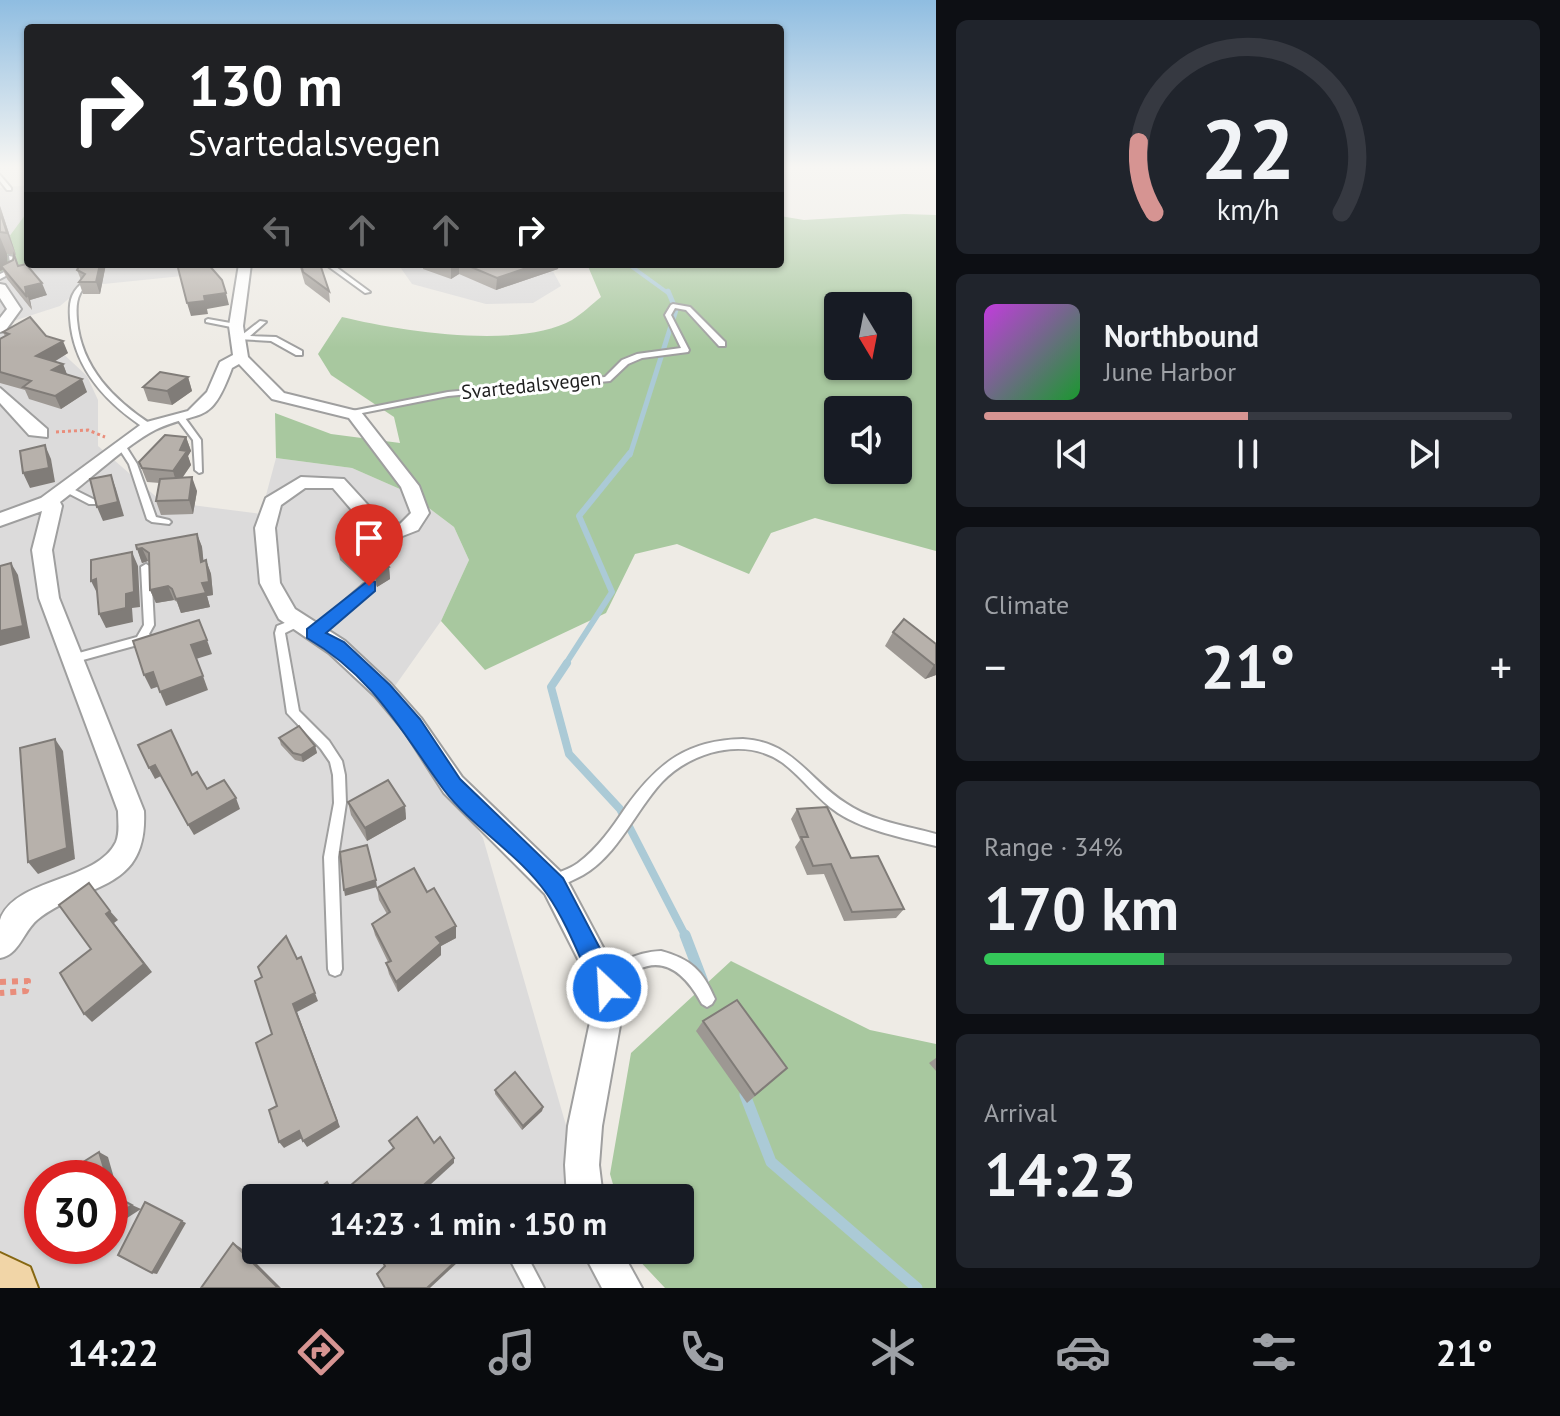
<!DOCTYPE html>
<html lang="en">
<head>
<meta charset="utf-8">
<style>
	body { margin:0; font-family:"PT Sans",sans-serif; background:#20242c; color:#f1f3f6; height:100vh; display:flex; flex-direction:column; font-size:30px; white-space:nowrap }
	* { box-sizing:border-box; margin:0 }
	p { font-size:26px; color:#9ea1a6 }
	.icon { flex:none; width:44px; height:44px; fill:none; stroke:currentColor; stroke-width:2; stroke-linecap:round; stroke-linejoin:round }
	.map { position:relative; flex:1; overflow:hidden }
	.sheet { display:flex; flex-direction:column; gap:20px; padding:20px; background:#0d0f14; width:624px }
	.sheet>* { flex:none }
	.hud { position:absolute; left:24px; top:24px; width:760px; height:244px; border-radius:8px; box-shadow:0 2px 6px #0004; background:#202124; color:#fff; overflow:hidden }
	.needle { width:52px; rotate:170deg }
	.controls { position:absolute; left:824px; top:292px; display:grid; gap:16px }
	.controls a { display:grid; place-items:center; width:88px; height:88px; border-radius:8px; background:#171b24; box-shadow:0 2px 6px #0004; font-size:40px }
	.speed { position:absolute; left:24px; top:1160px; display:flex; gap:16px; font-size:40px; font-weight:700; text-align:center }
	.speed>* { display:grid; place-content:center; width:104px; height:104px; border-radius:50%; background:#171b24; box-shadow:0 2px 6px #0004; line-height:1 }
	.speed .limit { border:12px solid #d22; background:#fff; color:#111 }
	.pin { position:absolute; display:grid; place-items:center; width:68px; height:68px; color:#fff; margin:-82px -34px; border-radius:50% 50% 50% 0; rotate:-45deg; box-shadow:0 0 8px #0007 }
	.pin .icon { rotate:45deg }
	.me { position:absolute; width:88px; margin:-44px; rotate:335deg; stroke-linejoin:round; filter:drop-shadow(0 0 6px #0008) }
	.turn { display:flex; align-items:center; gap:28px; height:168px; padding:0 32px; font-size:36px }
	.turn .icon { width:104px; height:104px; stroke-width:2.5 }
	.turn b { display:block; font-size:56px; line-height:68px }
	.lanes { display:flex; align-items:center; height:76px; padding:0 32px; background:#0003; justify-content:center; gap:40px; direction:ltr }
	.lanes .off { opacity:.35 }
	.big { font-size:60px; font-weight:700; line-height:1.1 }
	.sheet .card { flex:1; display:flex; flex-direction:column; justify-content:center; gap:12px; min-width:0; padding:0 28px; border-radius:12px; background:#20242c }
	.sheet .dial { align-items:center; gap:0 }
	.dial svg { height:208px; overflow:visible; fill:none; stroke:#363941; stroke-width:7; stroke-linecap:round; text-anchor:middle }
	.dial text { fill:#f1f3f6; stroke:none }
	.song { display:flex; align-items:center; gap:24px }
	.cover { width:96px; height:96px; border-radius:12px; background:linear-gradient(135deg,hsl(290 70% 55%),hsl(130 70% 35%)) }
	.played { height:8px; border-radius:4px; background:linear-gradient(90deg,#d69492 50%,#363941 50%) }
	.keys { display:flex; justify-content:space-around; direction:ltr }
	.heat { display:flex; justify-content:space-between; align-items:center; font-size:44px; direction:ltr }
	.charge { height:12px; border-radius:6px; background:linear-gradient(90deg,#34c759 34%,#363941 0) }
	.trip { position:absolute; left:242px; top:1184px; width:452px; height:80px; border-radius:8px; background:#171b24; box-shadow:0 2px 6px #0004; font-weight:700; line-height:80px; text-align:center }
	.dock { display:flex; height:128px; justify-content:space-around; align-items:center; background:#090b0e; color:#9ea1a6 }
	.dock .icon { width:56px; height:56px }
	.dock .active { color:#d69492 }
	.dock b { font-size:36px; color:#f1f3f6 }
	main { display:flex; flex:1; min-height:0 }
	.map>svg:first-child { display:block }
	.residential { fill:#dcdbdb; fill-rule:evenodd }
	.forest { fill:#a8c89f; fill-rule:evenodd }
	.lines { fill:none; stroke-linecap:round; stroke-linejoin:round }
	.stream-far4 { stroke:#abcad6; stroke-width:4 }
	.stream-far3 { stroke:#abcad6; stroke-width:5 }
	.stream-far2 { stroke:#abcad6; stroke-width:6 }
	.stream-far1 { stroke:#abcad6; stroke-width:8 }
	.stream { stroke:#abcad6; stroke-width:11 }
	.lane-casing { stroke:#9f9f9f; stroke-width:4 }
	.street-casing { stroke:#9f9f9f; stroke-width:4 }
	.primary-casing { stroke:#866712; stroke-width:4 }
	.path-far1 { stroke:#e98d7b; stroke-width:3; stroke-dasharray:3 3; stroke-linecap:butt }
	.path { stroke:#e98d7b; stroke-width:6; stroke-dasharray:6 6; stroke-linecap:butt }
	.lane { fill:#fff; fill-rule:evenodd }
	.street { fill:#fff; fill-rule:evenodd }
	.primary { fill:#f1d5a7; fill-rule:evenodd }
	.wall { fill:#9d9893 }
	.shaded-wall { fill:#807c78 }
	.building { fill:#b7b1ab; stroke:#807c78; stroke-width:2 }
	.route { fill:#1a73e8; stroke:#114b97; stroke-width:2 }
	.labels { text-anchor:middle; stroke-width:6; stroke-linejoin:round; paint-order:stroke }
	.far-street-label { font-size:20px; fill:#1e1e1e; stroke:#fff }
</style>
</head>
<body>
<main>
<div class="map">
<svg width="936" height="1288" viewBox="0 0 936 1288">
	<rect width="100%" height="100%" fill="#eeebe5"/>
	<g class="residential">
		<polygon points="28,185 28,211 0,249 0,188"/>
		<path d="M40 264H215L192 275 84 286 60 306 1 325 41 333 87 376 98 400V446L161 501 261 514 276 458 352 468 409 493 454 527 469 560 441 621 390 693 483 838 587 1198H256V1250H602L613 1288H0V273ZM42 1178H110V1246H42Z"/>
		<polygon points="398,264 549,264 561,286 533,303 486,304 412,284"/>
	</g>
	<g class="forest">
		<polygon points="28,211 28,264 40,264 0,273 0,249"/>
		<path d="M904 214 936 215V551L815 518 771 533 749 574 677 544 635 554 606 613 485 670 441 621 469 560 454 527 409 493 352 468 276 458 275 413 331 434 400 443 394 417 331 375 318 354 342 317C400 331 518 350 572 320 582 314 592 304 601 297L587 264H780V216L804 220ZM838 306H898V366H838ZM838 410H898V470H838Z"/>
		<polygon points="731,961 870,1030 936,1044 936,1288 665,1288 634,1255 633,1250 680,1250 680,1198 617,1198 610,1174 631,1053"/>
	</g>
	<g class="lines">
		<polyline class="stream-far4" points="628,264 668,293"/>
		<polyline class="stream-far3" points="630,455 676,310 668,291"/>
		<polyline class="stream-far2" points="565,665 612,592 579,516 630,453"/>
		<polyline class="stream-far1" points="567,663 551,687 569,754 620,809 686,937"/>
		<g class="stream">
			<polyline points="685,935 703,982"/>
			<polyline points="745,1095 771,1162 917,1288"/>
		</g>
		<defs>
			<g id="lane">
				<polygon points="0,175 11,188 11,190 7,190 0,181"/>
				<polygon points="9,256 14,257 17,270 0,279 0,274 11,269"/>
				<polygon points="325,264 332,264 370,292 365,293"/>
				<path d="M81 284 86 285C76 296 76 306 77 320 81 368 114 400 152 425V429H146C106 403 73 368 70 318 69 304 70 294 81 284Z"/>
				<polygon points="673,304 690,307 725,342 725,346 719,346 686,310 675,308 671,315 689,350 688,352 642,358 628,364 610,381 448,396 352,415 348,413 352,411 448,392 605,377 622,360 637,354 681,348 665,315 671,305"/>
				<polygon points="208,319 236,324 240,326 236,328 206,322 206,320"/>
				<polygon points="260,321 266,322 250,336 276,337 302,351 302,355 296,355 271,341 237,339 233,337 237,335 242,335"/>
				<polygon points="179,418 185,418 201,440 202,472 199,473 195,470 193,440 178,420"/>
				<polygon points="122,444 125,445 137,464 156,517 169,520 171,522 169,524 152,522 147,519 129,464 118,447"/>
				<polygon points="65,485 95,500 97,502 95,504 89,504 62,490 60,488"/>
				<polygon points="146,564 151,567 154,625 149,634 153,638 152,641 72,663 68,662 66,659 68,656 137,637 144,625 141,567"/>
				<polygon points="369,582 373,583 374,586 373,589 318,637 310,637 309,634 310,631 365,583"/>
				<polygon points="297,618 301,619 302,622 301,625 285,633 299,711 329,741 342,761 345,775 346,803 338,857 342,969 340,974 335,976 330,974 328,969 324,857 334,803 333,775 330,762 321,749 287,713 275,633 277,626"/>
				<path d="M743 739C794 742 808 780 847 804 872 821 907 826 936 834V846C904 838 866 831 838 813 817 799 803 778 783 763 746 736 691 751 662 782 635 811 618 855 583 875 574 880 564 884 555 888L550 886 548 881 550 876C559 872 570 869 578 863 598 848 612 828 626 807 658 763 687 740 743 739Z"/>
				<path d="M661 951C691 959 703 971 715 999L712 1004 707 1007 702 1004C689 980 668 954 637 970 625 976 620 989 608 995L603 992 600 987C612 963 636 952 661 951Z"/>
				<polygon points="505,1250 524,1250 544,1288 525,1288"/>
			</g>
			<g id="street">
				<path d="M239 264H251L243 326 248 357 284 393 361 412 419 486 429 513 418 530 400 537 363 523 333 488H305L281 505 275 528 280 583 295 609 345 641 391 684 421 718 462 777 565 876 613 966 624 1003 602 1126 599 1165 603 1198H567L565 1165 568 1126 594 1003 584 971 545 894 444 793 405 732 375 696 329 653 279 619 260 583 255 528 266 498 301 477 344 479 377 515 400 524 411 513 401 487 349 418 272 399 239 364 232 368C210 428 202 408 155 430 126 445 87 482 60 502L62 506 52 550 59 598 144 811C148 893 86 881 37 920 23 932 19 955 0 958 0 947 0 931 0 920 14 878 97 882 116 842 120 832 118 821 118 811L39 598 32 550 42 511 0 526V513L41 498 143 423 188 411 207 392 220 362 233 355 229 326Z"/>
				<polygon points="0,284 5,285 21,309 5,331 0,332 0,318 7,309 0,298"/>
				<polygon points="0,388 47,429 47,437 29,435 0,403"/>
				<polygon points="582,1250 621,1250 642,1288 602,1288"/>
			</g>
			<polygon id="primary" points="0,1253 30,1267 38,1288 0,1288"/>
		</defs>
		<use href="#lane" class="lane-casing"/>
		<use href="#street" class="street-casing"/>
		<use href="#primary" class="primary-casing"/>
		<polyline class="path-far1" points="56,432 88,430 105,437"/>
		<polyline class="path" points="0,982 28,981 26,991 0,993"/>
		<use href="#lane" class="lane"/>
		<use href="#street" class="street"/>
		<use href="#primary" class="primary"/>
	</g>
	<g class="wall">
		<polygon points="0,206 16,255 7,254 7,263 19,266 47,295 30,300 32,310 7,279 3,270 0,271"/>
		<polygon points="106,264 100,294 83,294 79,282 81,280 77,270"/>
		<polygon points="299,264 320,264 329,291 330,303 305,284"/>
		<polygon points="423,264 559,264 558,269 496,290 459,274 451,279 423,269"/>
		<polygon points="3,332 46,336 68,353 54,362 63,364 67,375 87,392 61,409 29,399 25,390 0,383 0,339 5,336"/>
		<polygon points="188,377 192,391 172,405 148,401 143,387"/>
		<polygon points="186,437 191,451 188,456 191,465 183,477 197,491 193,514 161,515 156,501 160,483 147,482 139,462"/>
		<polygon points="197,534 202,547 203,561 206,560 211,574 213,595 207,596 210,607 181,613 177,602 174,600 156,603 150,590 149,563 148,561 142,563 136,545"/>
		<polygon points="338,547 389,567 390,579 377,587 374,580 363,581 340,560"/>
		<polygon points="893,632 936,644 936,675 925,679 885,646"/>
		<polygon points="279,738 315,746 317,753 303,762 295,760 281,745"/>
		<polygon points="348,802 405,806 406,819 367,841 351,815"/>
		<polygon points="797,809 851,858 904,909 896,918 844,921 824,874 807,875 795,847 800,840 791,819"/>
		<polygon points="377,888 427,892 456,938 441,946 441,955 398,992 389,974 386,963 388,962 375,935 372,924 387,914 379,900"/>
		<polygon points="703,1021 787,1068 747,1103 696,1031"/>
		<polygon points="936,1058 936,1071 929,1063"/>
		<polygon points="495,1090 543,1107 542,1111 522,1130 495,1094"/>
	</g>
	<g class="shaded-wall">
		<polygon points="0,206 16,255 7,233 0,212"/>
		<polygon points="0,237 7,254 8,267 1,266 3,270 0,271"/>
		<polygon points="100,264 106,264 100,294 96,282"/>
		<polygon points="455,264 459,264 459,274 451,279 451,267"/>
		<polygon points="538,264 559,264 558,269 496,290 497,278"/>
		<polygon points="42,283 47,295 30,300 32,310 25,287"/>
		<polygon points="226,293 229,305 207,309 208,314 191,316 187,303 204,296"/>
		<polygon points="63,341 68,353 42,369 36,356"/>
		<polygon points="63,364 68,377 52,370"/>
		<polygon points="188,377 192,391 172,405 167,391"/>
		<polygon points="82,379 87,392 61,409 55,396"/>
		<polygon points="186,437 191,451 188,456 191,465 177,485 173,471"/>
		<polygon points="45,445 51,459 55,482 30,488 23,473"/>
		<polygon points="111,475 116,489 124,516 103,521 97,507"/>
		<polygon points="192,477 197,491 193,514 189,500"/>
		<polygon points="197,534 202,547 205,575 201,562"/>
		<polygon points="142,548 148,561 142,563 137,549"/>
		<polygon points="132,552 138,566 140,607 132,608 133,622 106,628 99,614 126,594"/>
		<polygon points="206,560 211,574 213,595 207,596 210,607 181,613 176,599 202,583"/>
		<polygon points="11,563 18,575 30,638 0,646 0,631"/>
		<polygon points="389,567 390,579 377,587 375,574"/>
		<polygon points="96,579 98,595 91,581"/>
		<polygon points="168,586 174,600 156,603 150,590"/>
		<polygon points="207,640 212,654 196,659 191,645"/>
		<polygon points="934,665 936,665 936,675 925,679"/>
		<polygon points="153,672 160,686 151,689 144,675"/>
		<polygon points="203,676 208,690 166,706 160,692"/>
		<polygon points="55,739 63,751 75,859 38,874 28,862"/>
		<polygon points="315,746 317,753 303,762 301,755"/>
		<polygon points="155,765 161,776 155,779 149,768"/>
		<polygon points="236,798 240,809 194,835 188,825"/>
		<polygon points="405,806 406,819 367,841 365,828"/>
		<polygon points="376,880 377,887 345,896 344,890"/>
		<polygon points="110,911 118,920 114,923 152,972 92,1022 84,1014 106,914"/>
		<polygon points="456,926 456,938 441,946 441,955 398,992 396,982 436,937"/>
		<polygon points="301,957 318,1001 297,1012 340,1127 307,1147 303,1141 293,1004"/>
		<polygon points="543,1107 542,1111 522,1130 523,1126"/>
		<polygon points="299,1131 304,1137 284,1148 279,1142"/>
		<polygon points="99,1152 108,1157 120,1199 111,1194 110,1189 110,1178 107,1178"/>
		<polygon points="454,1158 454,1163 418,1196 417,1191"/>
		<polygon points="132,1205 141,1209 110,1229 110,1220"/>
		<polygon points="182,1221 186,1223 157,1274 152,1273"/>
		<polygon points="233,1243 241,1248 281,1288 278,1288"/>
		<polygon points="458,1259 458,1262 430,1288 427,1288"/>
	</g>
	<g class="building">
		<polygon points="0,212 7,233 0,232"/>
		<polygon points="14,255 18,266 26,264 42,283 25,287 27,297 1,266 13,260"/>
		<polygon points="80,264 100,264 96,282 79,282 85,274 77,270"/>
		<polygon points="177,264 208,264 222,280 226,293 204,296 205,301 187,303"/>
		<polygon points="301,264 320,264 329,291 303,272"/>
		<polygon points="464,264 538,264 497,278"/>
		<polygon points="30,317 46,336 63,341 36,356 63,364 52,370 82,379 55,396 23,387 31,381 0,372 0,339 9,334 3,332"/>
		<polygon points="160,372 188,377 167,391 143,387"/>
		<polygon points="165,435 186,437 180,450 187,451 173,471 142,468 139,462"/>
		<polygon points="45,445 49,468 23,473 20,451"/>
		<polygon points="111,475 118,502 97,507 90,479"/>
		<polygon points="192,477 189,500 156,501 160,479"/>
		<polygon points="197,534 201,562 206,560 209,582 202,583 206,593 176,599 172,589 168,586 150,590 149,553 142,548 137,549 136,545"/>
		<polygon points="358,537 389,567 375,574 372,567 361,568 338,547"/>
		<polygon points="132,552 134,592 126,594 126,608 99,614 96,579 91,581 91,560"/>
		<polygon points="11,563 23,626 0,631 0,566"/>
		<polygon points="904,619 936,644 936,665 934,665 893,632"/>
		<polygon points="199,620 207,640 191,645 203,676 160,692 153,672 144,675 133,641"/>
		<polygon points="299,726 315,746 301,755 293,753 279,738"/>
		<polygon points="171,730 192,775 197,772 207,789 224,780 236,798 188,825 155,765 149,768 138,745"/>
		<polygon points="55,739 67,848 28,862 20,748"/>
		<polygon points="388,780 405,806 365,828 348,802"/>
		<polygon points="827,807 851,858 878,856 904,909 852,912 831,864 813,866 801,837 808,837 797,809"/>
		<polygon points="367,845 376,880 344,890 340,852"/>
		<polygon points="414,868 427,892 434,888 456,926 436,937 441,943 396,982 386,963 391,961 372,924 390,912 377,888"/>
		<polygon points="89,883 110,911 106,914 144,964 84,1014 60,973 91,949 59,905"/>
		<polygon points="286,936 297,959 301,957 315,993 293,1004 337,1121 303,1141 299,1131 279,1142 269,1110 277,1106 256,1043 272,1034 255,981 262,977 258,967"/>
		<polygon points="737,1000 787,1068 755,1095 703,1021"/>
		<polygon points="515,1072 543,1107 523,1126 495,1090"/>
		<polygon points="417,1117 434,1143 440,1137 454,1158 417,1191 421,1198 308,1198 327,1182 336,1198 394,1148 389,1141"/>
		<polygon points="99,1152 107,1178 58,1178"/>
		<polygon points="42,1188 42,1224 34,1193"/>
		<polygon points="110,1189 111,1194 132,1205 110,1220"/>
		<polygon points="145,1202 182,1221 152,1273 118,1255"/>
		<polygon points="233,1243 278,1288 201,1288"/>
		<polygon points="376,1250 452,1250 458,1259 427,1288 385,1288 377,1274 385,1266"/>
	</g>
	<linearGradient id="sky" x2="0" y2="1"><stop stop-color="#8fbde1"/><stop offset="0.48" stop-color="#f7f6f3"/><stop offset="1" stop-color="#f7f6f3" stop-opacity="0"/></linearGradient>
	<rect width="936" height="348" fill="url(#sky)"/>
	<path class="route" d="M369 580 375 582V591L326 633 344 642 390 685 420 719 460 779 563 878 616 979 620 988 616 997 607 1001 598 997C582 964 568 924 547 894 519 854 473 828 444 790 401 731 374 677 307 638V629Z"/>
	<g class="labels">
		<g class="far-street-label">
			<text transform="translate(531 385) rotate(-6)" y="7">Svartedalsvegen</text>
		</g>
	</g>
</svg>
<div class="controls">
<a><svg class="needle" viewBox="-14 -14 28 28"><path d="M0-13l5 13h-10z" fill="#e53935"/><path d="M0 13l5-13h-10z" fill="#9ea1a6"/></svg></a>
<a><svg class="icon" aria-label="sound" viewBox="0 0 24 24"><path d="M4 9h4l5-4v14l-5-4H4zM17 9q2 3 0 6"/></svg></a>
</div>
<div class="speed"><div class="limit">30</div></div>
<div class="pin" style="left:369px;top:586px;background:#d93025"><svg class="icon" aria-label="arrive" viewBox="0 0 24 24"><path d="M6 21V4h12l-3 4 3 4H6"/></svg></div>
<svg class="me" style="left:607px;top:988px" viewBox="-20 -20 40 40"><circle r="17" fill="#1a73e8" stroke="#fff" stroke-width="3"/><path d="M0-11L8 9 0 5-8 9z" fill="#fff"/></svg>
<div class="trip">14:23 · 1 min · 150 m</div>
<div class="hud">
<div class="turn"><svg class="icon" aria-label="right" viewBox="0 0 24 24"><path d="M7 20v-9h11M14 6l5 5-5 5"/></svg><div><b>130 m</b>Svartedalsvegen</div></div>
<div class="lanes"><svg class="icon off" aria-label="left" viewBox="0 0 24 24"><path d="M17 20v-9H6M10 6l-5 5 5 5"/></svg><svg class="icon off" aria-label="ahead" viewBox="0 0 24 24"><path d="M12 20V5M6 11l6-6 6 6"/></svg><svg class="icon off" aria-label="ahead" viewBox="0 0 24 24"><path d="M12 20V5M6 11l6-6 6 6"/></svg><svg class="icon" aria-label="right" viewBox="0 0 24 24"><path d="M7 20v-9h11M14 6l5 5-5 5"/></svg></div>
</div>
</div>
<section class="sheet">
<div class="card dial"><svg viewBox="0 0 100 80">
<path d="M14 69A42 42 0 1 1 86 69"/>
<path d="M14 69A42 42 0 0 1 8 42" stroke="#d69492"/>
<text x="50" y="56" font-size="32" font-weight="700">22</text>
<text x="50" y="72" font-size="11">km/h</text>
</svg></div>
<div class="card">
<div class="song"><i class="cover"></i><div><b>Northbound</b><p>June Harbor</p></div></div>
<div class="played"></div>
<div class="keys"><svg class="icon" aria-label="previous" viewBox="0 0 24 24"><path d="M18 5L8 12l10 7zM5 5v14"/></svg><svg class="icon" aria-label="pause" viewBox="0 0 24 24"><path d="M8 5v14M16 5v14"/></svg><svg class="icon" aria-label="next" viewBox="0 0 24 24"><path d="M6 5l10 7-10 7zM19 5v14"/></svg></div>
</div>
<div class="card"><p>Climate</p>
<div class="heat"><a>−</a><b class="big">21°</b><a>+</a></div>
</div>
<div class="card"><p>Range · 34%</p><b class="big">170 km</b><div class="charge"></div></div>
<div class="card"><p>Arrival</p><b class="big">14:23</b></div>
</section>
</main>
<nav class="dock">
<b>14:22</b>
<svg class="icon active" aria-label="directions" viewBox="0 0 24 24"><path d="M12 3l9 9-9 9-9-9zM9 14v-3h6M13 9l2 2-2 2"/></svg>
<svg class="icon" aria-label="music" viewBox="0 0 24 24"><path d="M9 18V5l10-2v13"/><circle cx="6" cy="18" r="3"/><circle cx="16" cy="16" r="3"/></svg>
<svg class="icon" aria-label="phone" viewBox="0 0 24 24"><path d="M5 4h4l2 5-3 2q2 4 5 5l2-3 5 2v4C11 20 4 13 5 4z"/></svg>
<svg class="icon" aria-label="climate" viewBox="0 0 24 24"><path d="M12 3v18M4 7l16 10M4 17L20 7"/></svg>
<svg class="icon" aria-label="car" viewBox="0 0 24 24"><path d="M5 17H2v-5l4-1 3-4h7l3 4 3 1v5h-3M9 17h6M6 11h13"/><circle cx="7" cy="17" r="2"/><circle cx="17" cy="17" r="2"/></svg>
<svg class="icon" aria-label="filters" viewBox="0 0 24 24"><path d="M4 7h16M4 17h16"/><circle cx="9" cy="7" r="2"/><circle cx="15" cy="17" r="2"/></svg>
<b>21°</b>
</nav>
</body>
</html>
